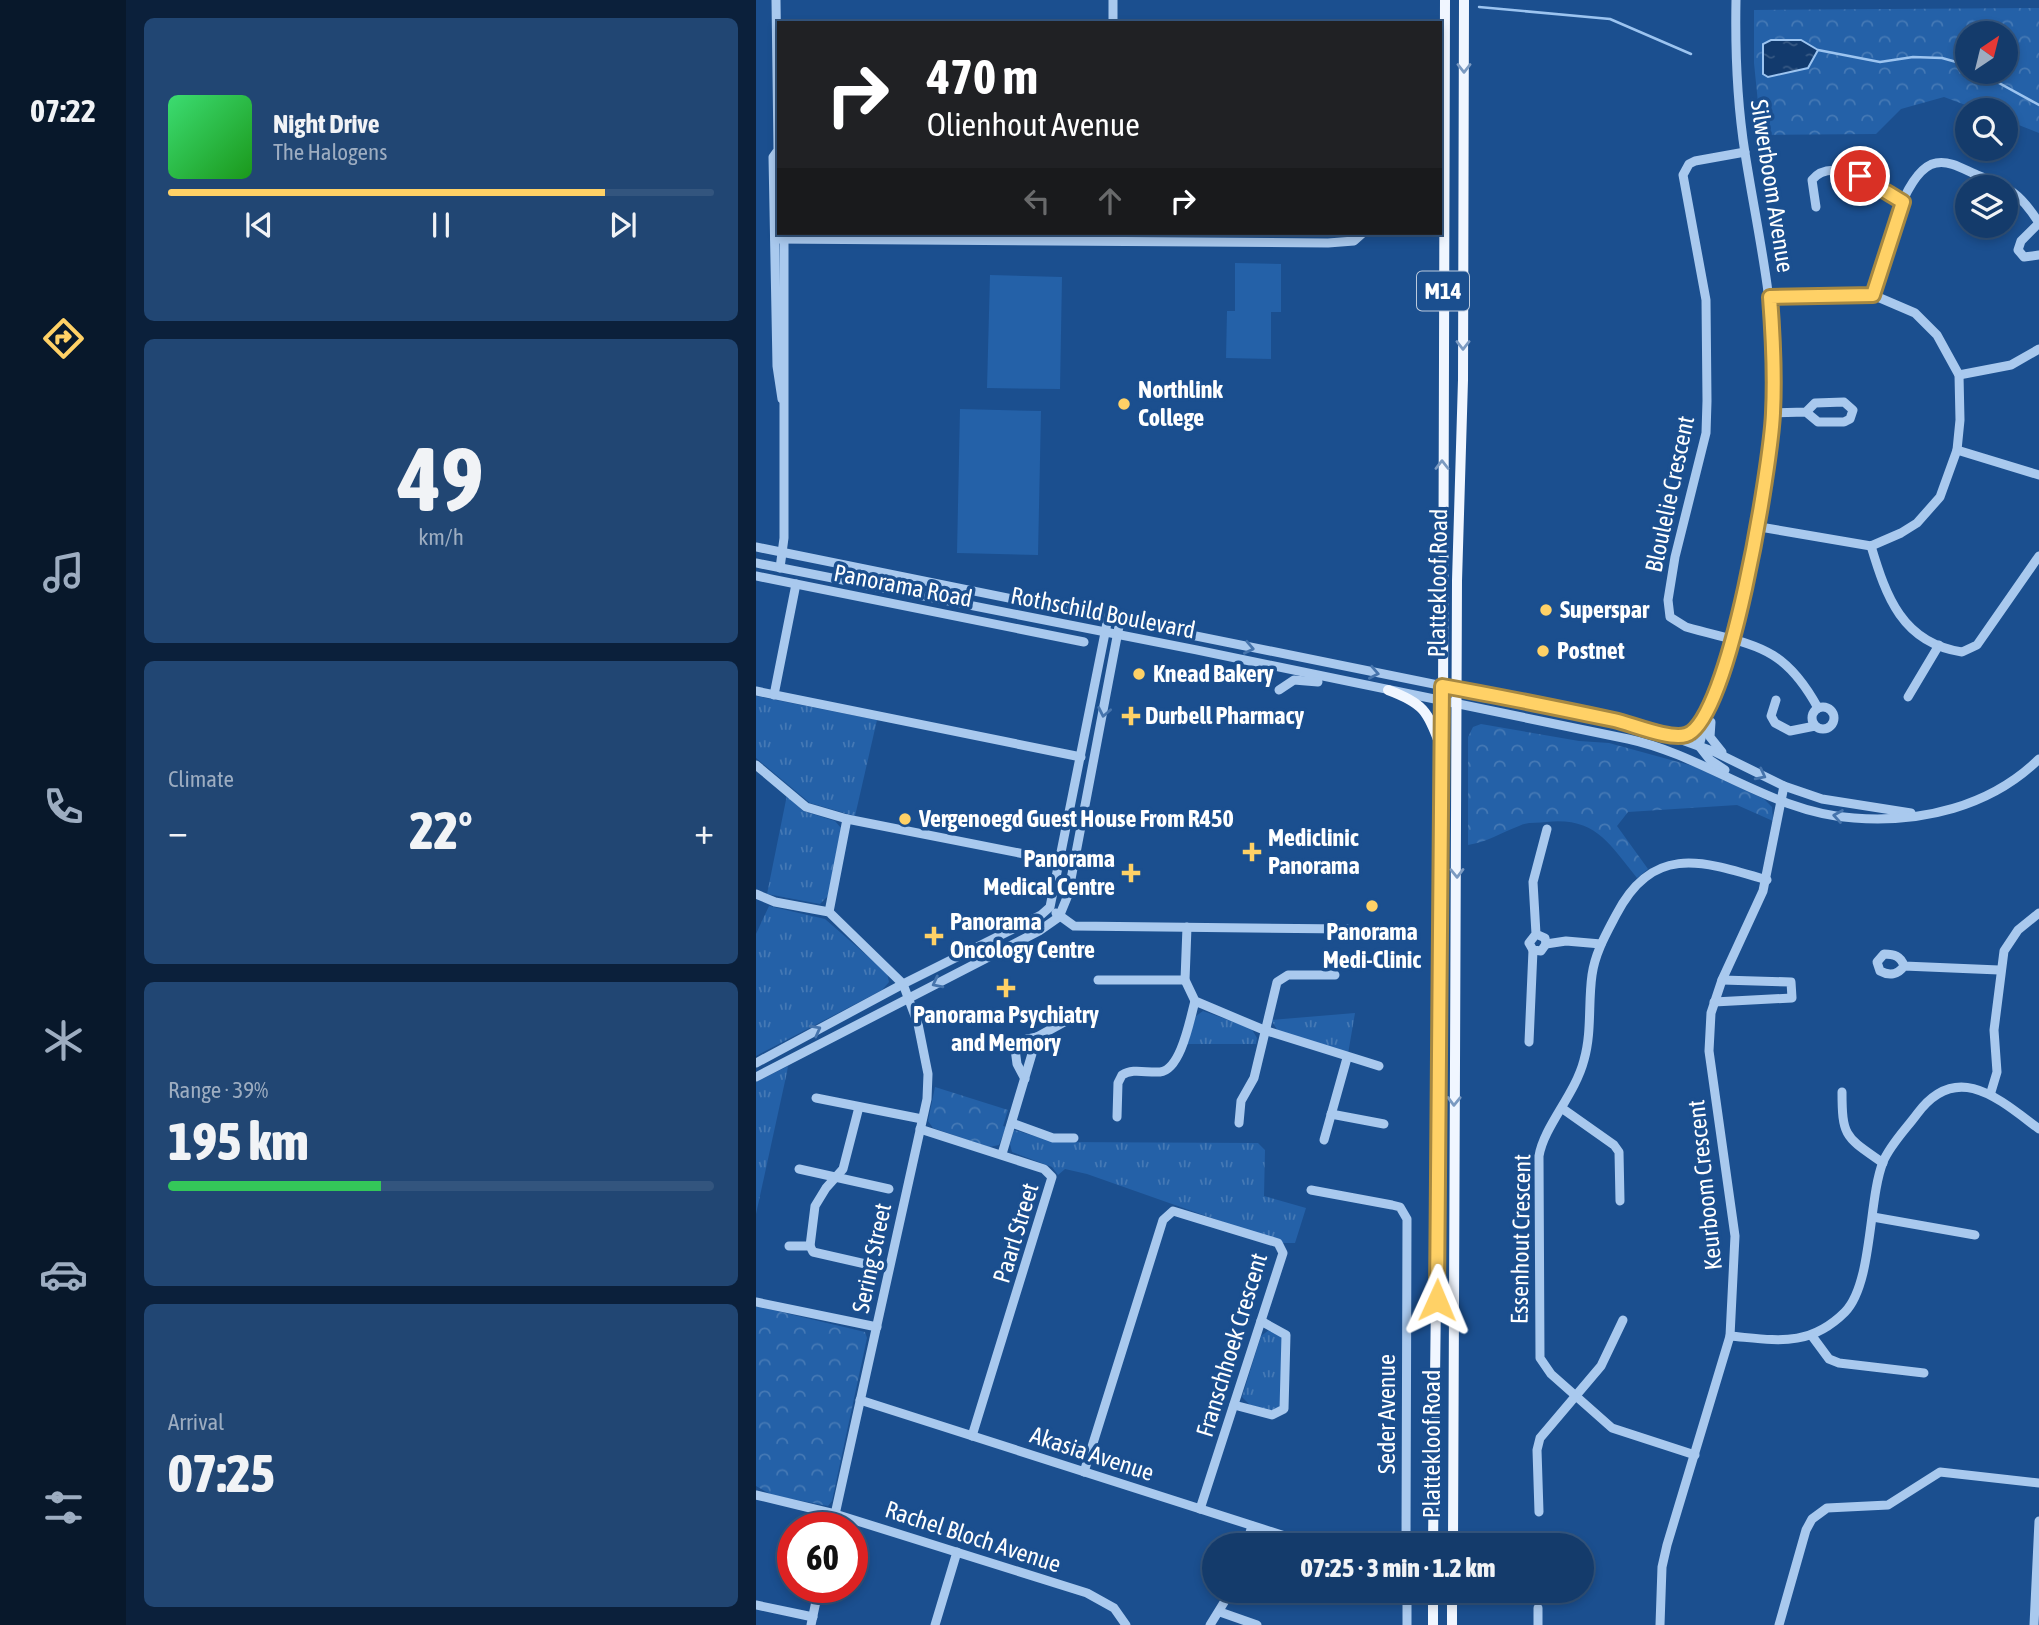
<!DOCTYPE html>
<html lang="en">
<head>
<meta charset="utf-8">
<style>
	body { margin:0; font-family:"Asap Condensed",sans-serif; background:#214673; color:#f1f3f6; height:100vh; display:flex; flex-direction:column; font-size:26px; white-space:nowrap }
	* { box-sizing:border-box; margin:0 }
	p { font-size:23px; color:#9dadc1 }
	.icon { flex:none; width:38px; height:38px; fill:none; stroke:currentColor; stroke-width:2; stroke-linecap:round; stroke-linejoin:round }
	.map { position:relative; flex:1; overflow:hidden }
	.side { display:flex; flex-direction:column; gap:18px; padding:18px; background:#0b203b; width:630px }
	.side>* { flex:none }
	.banner { position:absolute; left:21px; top:21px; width:665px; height:214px; border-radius:0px; box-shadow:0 4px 10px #0003,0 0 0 2px #33557e; background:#202124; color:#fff; overflow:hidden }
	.needle { width:46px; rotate:35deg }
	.controls { position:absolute; left:1199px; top:21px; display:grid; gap:14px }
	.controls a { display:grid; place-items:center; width:63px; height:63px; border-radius:50%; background:#143b6b; box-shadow:0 4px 10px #0003,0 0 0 2px #33557e; font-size:35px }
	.speed { position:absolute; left:21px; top:1512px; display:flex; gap:14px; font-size:35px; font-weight:700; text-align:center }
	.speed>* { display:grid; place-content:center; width:91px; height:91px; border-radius:50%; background:#143b6b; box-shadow:0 4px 10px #0003,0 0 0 2px #33557e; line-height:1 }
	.speed .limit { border:10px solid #d22; background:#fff; color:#111 }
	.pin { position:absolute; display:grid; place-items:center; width:60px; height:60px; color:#fff; margin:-30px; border:4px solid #fff; border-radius:50%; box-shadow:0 2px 7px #0007 }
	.me { position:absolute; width:77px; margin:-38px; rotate:1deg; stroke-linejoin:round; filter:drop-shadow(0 0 5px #0008) }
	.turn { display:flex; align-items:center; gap:24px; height:147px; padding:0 35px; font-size:32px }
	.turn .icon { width:91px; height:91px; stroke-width:2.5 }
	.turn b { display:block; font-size:49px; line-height:60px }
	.lanes { display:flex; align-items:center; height:66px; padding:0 35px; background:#0003; justify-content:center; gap:35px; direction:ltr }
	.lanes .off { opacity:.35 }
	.big { font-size:52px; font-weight:800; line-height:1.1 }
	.side .tile { flex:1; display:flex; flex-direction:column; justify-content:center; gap:10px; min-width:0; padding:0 24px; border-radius:10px; background:#214673 }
	.side .dial { align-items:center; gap:0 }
	.dial b { font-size:91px; line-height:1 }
	.song { display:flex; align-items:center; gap:21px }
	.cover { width:84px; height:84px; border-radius:10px; background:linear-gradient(135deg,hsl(140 70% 55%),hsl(120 70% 35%)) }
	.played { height:7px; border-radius:4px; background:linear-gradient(90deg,#ffd166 80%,#33557e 80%) }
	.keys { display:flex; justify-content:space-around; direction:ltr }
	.heat { display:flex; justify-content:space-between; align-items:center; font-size:38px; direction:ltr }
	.charge { height:10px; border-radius:5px; background:linear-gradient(90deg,#34c759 39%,#33557e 0) }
	.trip { position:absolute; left:446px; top:1533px; width:392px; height:70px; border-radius:35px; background:#143b6b; box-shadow:0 4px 10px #0003,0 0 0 2px #33557e; font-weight:800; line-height:70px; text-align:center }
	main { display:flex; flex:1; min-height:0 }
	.tabs { display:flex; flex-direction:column; width:126px; justify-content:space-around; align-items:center; background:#08182b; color:#9dadc1 }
	.tabs .icon { width:49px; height:49px }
	.tabs .on { color:#ffd166 }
	.tabs b { font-size:32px; color:#f1f3f6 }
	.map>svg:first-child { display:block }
	.grass { fill:url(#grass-tufts) }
	.park { fill:url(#park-crowns); fill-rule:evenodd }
	.pitch { fill:#2461a8 }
	.water { fill:url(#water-ripples); stroke:#9cc4f0; stroke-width:2 }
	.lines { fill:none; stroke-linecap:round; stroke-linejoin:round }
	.stream { stroke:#9cc4f0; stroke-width:2.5 }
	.minor { stroke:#a9c9ee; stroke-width:9 }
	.major { stroke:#f0f6ff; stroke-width:10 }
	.oneway { stroke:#7b9ac1 }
	.oneway2 { stroke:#4674ac }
	.route-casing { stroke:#a68842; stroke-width:18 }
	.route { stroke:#ffd166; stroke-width:12 }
	.poi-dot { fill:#ffd166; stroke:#1b4f8f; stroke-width:2.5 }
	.labels { text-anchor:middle; stroke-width:7; stroke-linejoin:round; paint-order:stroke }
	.shield { fill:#1b4f8f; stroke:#bbcadd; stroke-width:2 }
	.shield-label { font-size:23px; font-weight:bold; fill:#fff }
	.street-label { font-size:24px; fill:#fff; stroke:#1b4f8f }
	.poi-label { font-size:24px; font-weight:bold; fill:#fff; stroke:#1b4f8f; text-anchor:start }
</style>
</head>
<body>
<main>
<nav class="tabs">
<b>07:22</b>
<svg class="icon on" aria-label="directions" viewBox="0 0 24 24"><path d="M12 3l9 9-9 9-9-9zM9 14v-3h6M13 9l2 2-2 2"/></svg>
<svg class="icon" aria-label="music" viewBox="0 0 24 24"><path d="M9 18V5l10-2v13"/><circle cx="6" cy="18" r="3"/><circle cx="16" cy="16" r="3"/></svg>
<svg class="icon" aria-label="phone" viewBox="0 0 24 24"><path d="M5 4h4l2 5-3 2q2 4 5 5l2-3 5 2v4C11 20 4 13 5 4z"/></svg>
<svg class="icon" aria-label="climate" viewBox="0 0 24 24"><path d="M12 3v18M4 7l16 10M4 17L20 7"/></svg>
<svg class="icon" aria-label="car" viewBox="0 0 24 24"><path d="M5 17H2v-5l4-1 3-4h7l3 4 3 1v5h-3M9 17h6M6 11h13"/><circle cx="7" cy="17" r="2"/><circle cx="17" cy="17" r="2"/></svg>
<svg class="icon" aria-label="filters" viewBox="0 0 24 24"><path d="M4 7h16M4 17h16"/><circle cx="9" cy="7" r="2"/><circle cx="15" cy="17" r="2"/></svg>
</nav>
<section class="side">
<div class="tile">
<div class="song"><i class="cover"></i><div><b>Night Drive</b><p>The Halogens</p></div></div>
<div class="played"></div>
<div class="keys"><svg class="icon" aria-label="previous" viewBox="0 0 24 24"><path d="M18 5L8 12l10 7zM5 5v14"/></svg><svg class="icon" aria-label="pause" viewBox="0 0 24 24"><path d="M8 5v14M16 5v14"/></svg><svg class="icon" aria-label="next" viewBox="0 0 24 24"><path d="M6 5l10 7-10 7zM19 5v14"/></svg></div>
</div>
<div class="tile dial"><b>49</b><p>km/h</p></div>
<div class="tile"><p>Climate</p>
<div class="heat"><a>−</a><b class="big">22°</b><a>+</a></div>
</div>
<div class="tile"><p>Range · 39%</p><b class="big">195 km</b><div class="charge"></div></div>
<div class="tile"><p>Arrival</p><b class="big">07:25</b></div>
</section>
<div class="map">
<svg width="1283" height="1625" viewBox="0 0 1283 1625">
	<defs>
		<pattern id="grass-tufts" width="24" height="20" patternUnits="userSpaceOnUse" patternTransform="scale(1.75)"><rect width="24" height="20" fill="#2461a8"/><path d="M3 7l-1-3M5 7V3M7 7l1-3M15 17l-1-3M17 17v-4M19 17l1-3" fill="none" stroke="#4579b5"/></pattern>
		<pattern id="park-crowns" width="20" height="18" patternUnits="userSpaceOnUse" patternTransform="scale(1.75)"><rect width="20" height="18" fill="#2461a8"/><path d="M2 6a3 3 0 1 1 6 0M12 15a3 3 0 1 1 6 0" fill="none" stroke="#4579b5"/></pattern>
		<pattern id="water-ripples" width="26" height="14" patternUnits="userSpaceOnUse" patternTransform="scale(1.75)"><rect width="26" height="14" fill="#123a6d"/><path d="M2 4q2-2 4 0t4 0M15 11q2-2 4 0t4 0" fill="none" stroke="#365883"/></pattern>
	</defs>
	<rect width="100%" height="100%" fill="#1b4f8f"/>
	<g class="grass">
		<polygon points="0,696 121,720 99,816 54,803 0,758"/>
		<polygon points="31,795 47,811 79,821 85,828 72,896 64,904 11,894"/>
		<polygon points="13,906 69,919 131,973 133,982 126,990 0,1056 0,934"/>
		<polygon points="447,1011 495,1028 501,1038 500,1044 431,1044 440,1016"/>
		<polygon points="599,1013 592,1054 522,1031 515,1020"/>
		<polygon points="32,1066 31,1072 0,1214 0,1082"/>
		<polygon points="258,1130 298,1142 502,1143 509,1150 508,1196 550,1208 539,1243 527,1243 331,1174 309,1169 302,1175 296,1167 256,1152 254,1144"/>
		<polygon points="513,1330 526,1337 524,1407 517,1411 494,1405 486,1397 505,1336"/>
	</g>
	<g class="park">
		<path d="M1283 8V133L1250 120V110H1223L1188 97 1145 109 1120 134 1003 135 1007 127 1004 123 998 63V10ZM1211 33H1250V72H1211Z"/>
		<path d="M725 724 823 741 853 743 937 766 1008 799 1016 807 1017 821 981 805 872 812 861 826 892 869 881 878C852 842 839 817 790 822 781 823 770 822 763 826 744 833 732 842 712 845V737L717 727Z"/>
		<polygon points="179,1087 252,1110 247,1126 250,1127 243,1145 233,1147 177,1128 172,1121"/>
		<polygon points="0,1306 109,1332 111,1338 76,1501 72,1506 16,1495 0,1486"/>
	</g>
	<g class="pitch">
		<polygon points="479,263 525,264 525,312 515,312 515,359 470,358 471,311 479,311"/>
		<polygon points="234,275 306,277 304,389 231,388"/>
		<polygon points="204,409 285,411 282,555 201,553"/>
	</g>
	<polygon class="water" points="1015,40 1045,40 1062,50 1052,68 1012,77 1007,74 1007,44"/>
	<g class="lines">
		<g class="stream">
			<polyline points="723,7 854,19 935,54"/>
			<polyline points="1062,50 1124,62 1157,57 1186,58 1211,65"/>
			<polyline points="1223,72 1283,105"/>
		</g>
		<g class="minor">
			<polyline points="20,0 22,150 17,157 21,366 26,399"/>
			<polyline points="357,23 357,0"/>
			<path d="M989 152 939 161 933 164 927 175 950 300 951 401 950 433 919 557 912 600 914 617 930 627C996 646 1026 642 1062 708"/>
			<path d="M1060 207 1056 180C1077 153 1127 189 1147 202"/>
			<polyline points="19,239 572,243 598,241 607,233"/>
			<path d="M1117 295C1126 264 1146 169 1180 163 1194 160 1209 170 1221 175 1254 188 1264 193 1283 223L1265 241 1262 250 1268 257 1283 255"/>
			<polyline points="1203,375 1255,365 1283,349"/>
			<polyline points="1017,413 1050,412 1059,403 1088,402 1097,410 1094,419 1088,422 1062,422 1050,412"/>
			<polyline points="1201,450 1283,475"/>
			<polyline points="1004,527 1115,546 1145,533 1161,523 1184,497 1201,450 1204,420 1203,375 1181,335 1159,313 1117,295 1014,297"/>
			<path d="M1115 546C1130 596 1146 643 1206 652L1221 645 1283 556"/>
			<polyline points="0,547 890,727 959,752 1028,786 1066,799 1155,813"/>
			<path d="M0 563C291 619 582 678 872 739 951 756 1016 813 1098 818 1165 823 1234 807 1283 759"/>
			<polyline points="24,568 28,538 28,233"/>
			<polyline points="0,576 328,642"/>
			<polyline points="523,690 538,680 562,682"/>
			<polyline points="0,691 325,757"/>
			<polyline points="18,695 40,584"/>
			<polyline points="1152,697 1183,645"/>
			<polyline points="1020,700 1015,716 1019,723 1034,731 1059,726"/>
			<circle cx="1067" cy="718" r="11"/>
			<polyline points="955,722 954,737 966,752"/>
			<polyline points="920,736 937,731 948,719"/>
			<path d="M943 746C977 618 1021 497 1018 363 1016 291 1000 223 989 153 981 102 979 51 980 0"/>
			<polyline points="943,746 954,760 969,770"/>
			<polyline points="0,765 50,807 91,819 304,861"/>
			<polyline points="0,894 19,902 73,912 147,984 162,1024 172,1074 171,1099 76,1528"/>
			<polyline points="73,912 91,819"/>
			<polyline points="300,913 318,926 593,929"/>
			<polyline points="431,927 429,980 439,1001 508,1030 623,1066"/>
			<polyline points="780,934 789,938 790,944 785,951 777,950 773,943 780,934 777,882 791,829"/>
			<polyline points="790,944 810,941 845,944"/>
			<path d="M1148 966C1145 956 1138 954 1128 954L1121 962 1124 971C1133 976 1142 975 1148 966L1243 970"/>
			<polyline points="342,980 429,980"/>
			<polyline points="958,1002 1036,998 1035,982 966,980"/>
			<polyline points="773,1042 777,950"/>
			<polyline points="0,1063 147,984 285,915 294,907 352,618"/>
			<polyline points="0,1077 283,931 303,917 312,895 364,621"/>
			<polyline points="269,1079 261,1064 259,1049 267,1040 281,1037"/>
			<path d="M1086 1092C1086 1138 1090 1137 1127 1163"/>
			<polyline points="1235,1092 1241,1072 1238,1030 1248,951 1262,930 1283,913"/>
			<polyline points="60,1098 166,1119"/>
			<polyline points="807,1109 858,1145 863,1152 864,1201"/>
			<polyline points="575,1114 628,1124"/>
			<path d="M361 1117 362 1083 366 1075C377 1068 390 1073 404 1072 425 1070 434 1019 439 1001"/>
			<polyline points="256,1123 297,1138 318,1138"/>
			<polyline points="483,1123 485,1101 498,1078 521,982 532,975 579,975"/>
			<polyline points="164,1129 288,1169 296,1177 216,1436"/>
			<polyline points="568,1140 591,1058"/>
			<polyline points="246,1154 281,1037 310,1021"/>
			<polyline points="43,1169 133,1189"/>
			<polyline points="555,1190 636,1205 644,1207 651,1219 650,1545"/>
			<polyline points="1117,1217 1219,1235"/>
			<polyline points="33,1246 54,1246 57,1252 114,1265"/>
			<polyline points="54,1246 59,1206 70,1188 87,1169 103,1107"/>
			<polyline points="0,1302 121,1327"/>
			<path d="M974 1336C1020 1340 1053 1348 1089 1312 1117 1283 1112 1200 1127 1162 1134 1145 1150 1129 1161 1114 1201 1060 1243 1099 1283 1129"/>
			<polyline points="1056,1336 1073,1359 1083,1363 1168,1373"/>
			<polyline points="104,1400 557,1545"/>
			<polyline points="478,1405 516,1415 528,1409 530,1335 505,1321"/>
			<path d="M939 1455 856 1428 795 1374 784 1358 783 1156C788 1126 819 1095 828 1060 836 1032 832 1003 836 975 839 953 850 934 860 915 897 843 947 861 1011 880"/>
			<polyline points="328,1472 407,1220 417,1211 522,1243 527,1253 444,1509"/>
			<polyline points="0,1495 79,1514 331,1593 358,1608 370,1625"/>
			<polyline points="783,1512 781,1450 784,1438 845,1366 867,1320"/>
			<polyline points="490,1545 496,1526"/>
			<polyline points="651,1591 651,1625"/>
			<polyline points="0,1605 57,1617"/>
			<polyline points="464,1612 501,1625"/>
			<polyline points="55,1625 63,1587"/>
			<polyline points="179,1625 201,1552"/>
			<polyline points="454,1625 475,1591"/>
			<polyline points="782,1625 782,1608"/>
			<polyline points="904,1625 906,1567 911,1545 974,1336 979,1236 953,1051 955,1013 966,980 1007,891 1028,786"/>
			<polyline points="1023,1625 1050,1530 1056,1519 1071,1508 1132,1505 1184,1472 1283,1483"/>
			<polyline points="1278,1625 1283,1521"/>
		</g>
		<g class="major">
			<path d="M632 690C667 703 672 711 684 745"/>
			<polyline points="677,1545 687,717 689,0"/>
			<polyline points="697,1545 701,581 707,380 708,0"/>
			<polyline points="677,1625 677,1591"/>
			<polyline points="696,1625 696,1591"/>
		</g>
	</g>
	<defs><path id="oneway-chevron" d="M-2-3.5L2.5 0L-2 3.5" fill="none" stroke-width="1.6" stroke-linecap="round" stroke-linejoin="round" transform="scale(1.75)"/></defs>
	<g class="oneway">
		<use href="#oneway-chevron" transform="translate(708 68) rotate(90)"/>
		<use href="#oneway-chevron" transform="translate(707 345) rotate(90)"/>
		<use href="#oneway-chevron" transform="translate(686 465) rotate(-90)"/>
		<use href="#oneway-chevron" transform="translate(701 873) rotate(89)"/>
		<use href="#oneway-chevron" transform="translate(698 1101) rotate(91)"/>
	</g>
	<g class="oneway2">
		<use href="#oneway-chevron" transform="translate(493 648) rotate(12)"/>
		<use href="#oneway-chevron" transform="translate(618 673) rotate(11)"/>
		<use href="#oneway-chevron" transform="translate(348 712) rotate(101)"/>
		<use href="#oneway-chevron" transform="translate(1005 775) rotate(27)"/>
		<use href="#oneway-chevron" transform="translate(1082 816) rotate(-171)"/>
		<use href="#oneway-chevron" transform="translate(181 983) rotate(153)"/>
		<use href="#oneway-chevron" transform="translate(60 1030) rotate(-28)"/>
	</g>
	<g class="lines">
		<defs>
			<path id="route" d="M681 1300 686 686C743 696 801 708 858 720 876 724 913 740 930 735 974 722 1015 462 1017 413 1019 374 1017 336 1014 297L1117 295 1147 202 1104 176"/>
		</defs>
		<use href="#route" class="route-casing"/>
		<use href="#route" class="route"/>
	</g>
	<g class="poi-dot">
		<circle cx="368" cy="404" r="7"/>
		<circle cx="790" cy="610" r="7"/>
		<circle cx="787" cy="651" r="7"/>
		<circle cx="383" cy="674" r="7"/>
		<path d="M371.5 705.5h7v7h7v7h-7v7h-7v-7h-7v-7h7z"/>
		<circle cx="149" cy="819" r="7"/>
		<path d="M492.5 841.5h7v7h7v7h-7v7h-7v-7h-7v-7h7z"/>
		<path d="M371.5 862.5h7v7h7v7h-7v7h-7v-7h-7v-7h7z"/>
		<circle cx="616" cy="906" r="7"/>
		<path d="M174.5 925.5h7v7h7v7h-7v7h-7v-7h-7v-7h7z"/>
		<path d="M246.5 977.5h7v7h7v7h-7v7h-7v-7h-7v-7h7z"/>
	</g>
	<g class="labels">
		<rect class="shield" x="661" y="271.5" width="52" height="39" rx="5"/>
		<g class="shield-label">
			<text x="687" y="299">M14</text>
		</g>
		<g class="street-label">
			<text transform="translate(1016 186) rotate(81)" y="8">Silwerboom Avenue</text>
			<text transform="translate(914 494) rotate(-78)" y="8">Bloulelie Crescent</text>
			<text transform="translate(682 583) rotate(-89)" y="8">Plattekloof Road</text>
			<text transform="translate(147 586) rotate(11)" y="8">Panorama Road</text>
			<text transform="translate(347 613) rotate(11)" y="8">Rothschild Boulevard</text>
			<text transform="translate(949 1185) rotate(-96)" y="8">Keurboom Crescent</text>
			<text transform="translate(260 1233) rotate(-73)" y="8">Paarl Street</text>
			<text transform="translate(765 1239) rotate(-89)" y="8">Essenhout Crescent</text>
			<text transform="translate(116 1258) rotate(-78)" y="8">Sering Street</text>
			<text transform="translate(476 1345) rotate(-73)" y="8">Franschhoek Crescent</text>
			<text transform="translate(631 1414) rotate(-90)" y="8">Seder Avenue</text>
			<text transform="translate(676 1444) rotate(-90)" y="8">Plattekloof Road</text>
			<text transform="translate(336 1454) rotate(18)" y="8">Akasia Avenue</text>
			<text transform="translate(217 1537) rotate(18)" y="8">Rachel Bloch Avenue</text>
		</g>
		<g class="poi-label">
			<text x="382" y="398">Northlink<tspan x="382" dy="28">College</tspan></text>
			<text x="804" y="618">Superspar</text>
			<text x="801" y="659">Postnet</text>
			<text x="397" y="682">Knead Bakery</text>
			<text x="389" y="724">Durbell Pharmacy</text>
			<text x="163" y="827">Vergenoegd Guest House From R450</text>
			<text x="512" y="846">Mediclinic<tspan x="512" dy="28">Panorama</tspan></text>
			<text x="359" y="867" text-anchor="end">Panorama<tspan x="359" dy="28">Medical Centre</tspan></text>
			<text x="194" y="930">Panorama<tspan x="194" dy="28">Oncology Centre</tspan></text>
			<text x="616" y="940" text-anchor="middle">Panorama<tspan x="616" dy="28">Medi-Clinic</tspan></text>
			<text x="250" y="1023" text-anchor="middle">Panorama Psychiatry<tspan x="250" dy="28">and Memory</tspan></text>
		</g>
	</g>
</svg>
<div class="controls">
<a><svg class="needle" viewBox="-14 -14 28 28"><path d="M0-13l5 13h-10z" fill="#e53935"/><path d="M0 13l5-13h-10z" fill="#9dadc1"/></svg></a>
<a><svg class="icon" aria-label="search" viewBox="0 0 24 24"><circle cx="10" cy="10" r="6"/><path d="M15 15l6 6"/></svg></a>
<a><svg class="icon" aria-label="layers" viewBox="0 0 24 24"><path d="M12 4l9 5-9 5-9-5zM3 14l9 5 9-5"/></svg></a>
</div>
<div class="speed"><div class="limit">60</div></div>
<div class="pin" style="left:1104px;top:176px;background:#d93025"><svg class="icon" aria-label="arrive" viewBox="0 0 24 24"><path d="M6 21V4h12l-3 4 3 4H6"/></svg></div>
<svg class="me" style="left:681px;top:1300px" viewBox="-20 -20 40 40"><path d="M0-17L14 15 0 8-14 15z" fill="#ffd166" stroke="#fff" stroke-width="4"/></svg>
<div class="trip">07:25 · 3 min · 1.2 km</div>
<div class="banner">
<div class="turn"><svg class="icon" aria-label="right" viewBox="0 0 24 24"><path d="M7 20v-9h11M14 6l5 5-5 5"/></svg><div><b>470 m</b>Olienhout Avenue</div></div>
<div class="lanes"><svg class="icon off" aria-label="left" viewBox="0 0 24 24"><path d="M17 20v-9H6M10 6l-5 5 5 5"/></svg><svg class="icon off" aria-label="ahead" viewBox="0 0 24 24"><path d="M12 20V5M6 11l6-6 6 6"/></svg><svg class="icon" aria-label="right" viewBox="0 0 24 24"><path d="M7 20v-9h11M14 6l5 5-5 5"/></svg></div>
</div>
</div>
</main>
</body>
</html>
